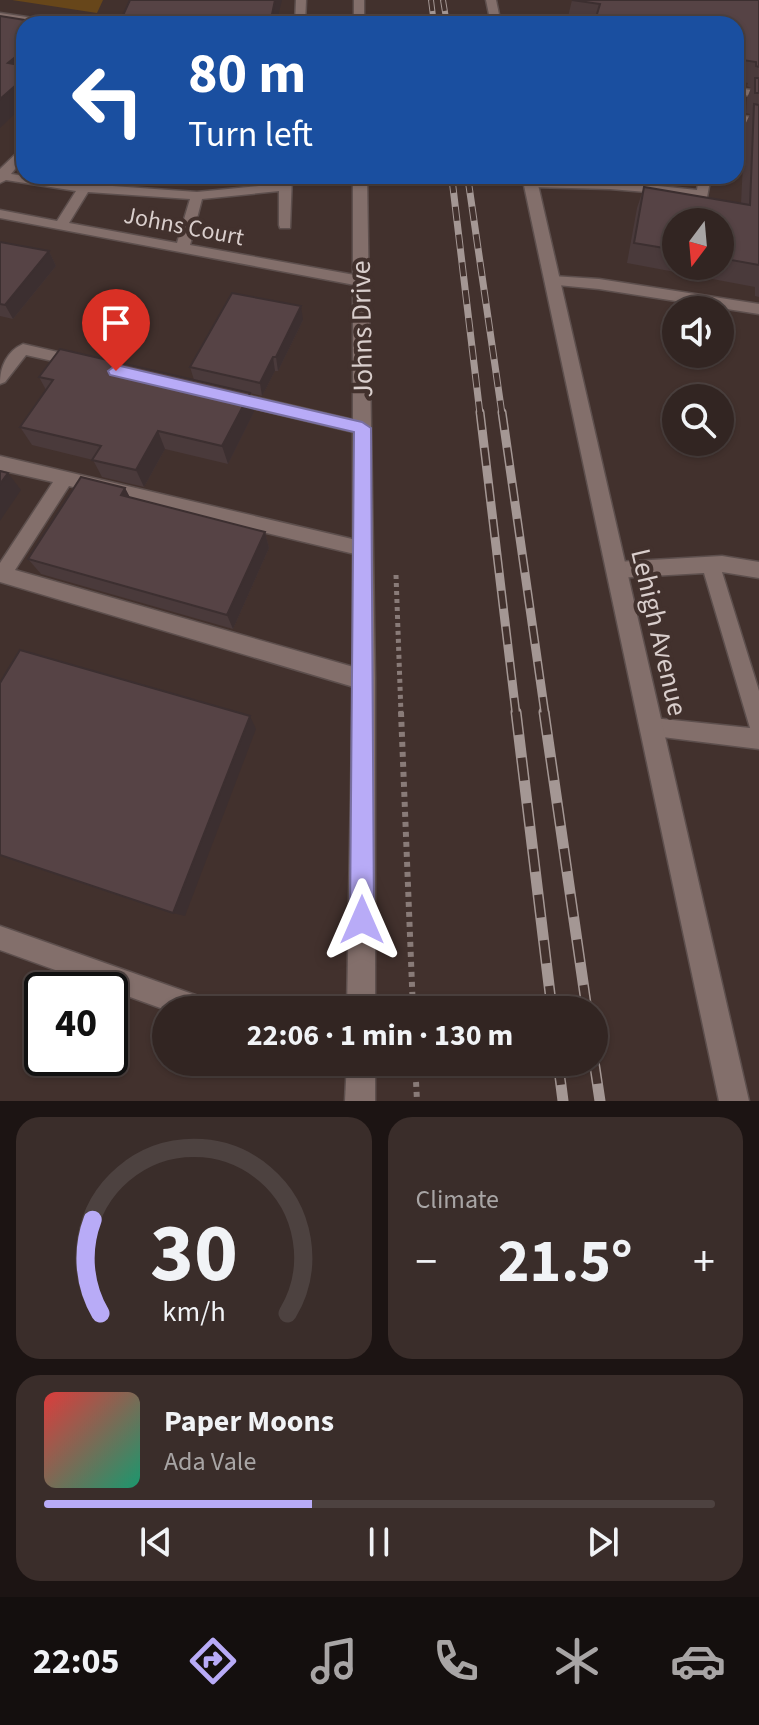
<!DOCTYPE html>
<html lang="en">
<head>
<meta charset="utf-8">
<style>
	body { margin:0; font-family:"Source Sans 3",sans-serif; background:#3a2d2a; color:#f1f3f6; height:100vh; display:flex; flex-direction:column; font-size:30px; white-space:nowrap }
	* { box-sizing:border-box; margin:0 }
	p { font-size:26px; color:#a8a5a5 }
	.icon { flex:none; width:44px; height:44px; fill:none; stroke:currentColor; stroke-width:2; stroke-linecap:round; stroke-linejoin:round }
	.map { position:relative; height:1101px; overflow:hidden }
	.side { display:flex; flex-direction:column; gap:16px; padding:16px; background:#1c1413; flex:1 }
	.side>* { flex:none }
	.guide { position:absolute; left:16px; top:16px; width:728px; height:168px; border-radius:24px; box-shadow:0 2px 6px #0004,0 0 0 2px #4d4240; background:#1a4fa0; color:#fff; overflow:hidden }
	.needle { width:52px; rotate:196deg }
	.buttons { position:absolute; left:662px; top:208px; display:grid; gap:16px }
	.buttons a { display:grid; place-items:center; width:72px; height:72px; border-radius:50%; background:#322522; box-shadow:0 2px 6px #0004,0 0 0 2px #4d4240; font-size:40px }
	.speed { position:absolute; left:24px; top:972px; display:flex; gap:16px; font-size:40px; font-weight:700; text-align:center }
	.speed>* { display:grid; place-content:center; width:104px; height:104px; border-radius:50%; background:#322522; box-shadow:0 2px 6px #0004,0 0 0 2px #4d4240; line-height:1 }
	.speed .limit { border:4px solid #111; border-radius:12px; background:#fff; color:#111 }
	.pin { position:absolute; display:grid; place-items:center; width:68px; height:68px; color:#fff; margin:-82px -34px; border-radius:50% 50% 50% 0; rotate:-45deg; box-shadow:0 0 8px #0007 }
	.pin .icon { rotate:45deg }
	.me { position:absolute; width:88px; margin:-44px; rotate:0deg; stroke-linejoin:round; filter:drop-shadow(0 0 6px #0008) }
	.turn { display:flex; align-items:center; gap:28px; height:168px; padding:0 40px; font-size:36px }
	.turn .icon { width:104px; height:104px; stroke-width:2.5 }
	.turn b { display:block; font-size:56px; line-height:68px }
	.big { font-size:60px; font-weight:700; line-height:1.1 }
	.side .widget { flex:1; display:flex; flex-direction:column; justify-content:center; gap:12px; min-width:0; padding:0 28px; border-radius:24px; background:#3a2d2a }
	.side .dial { align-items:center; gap:0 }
	.dial svg { height:208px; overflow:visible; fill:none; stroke:#4d4240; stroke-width:7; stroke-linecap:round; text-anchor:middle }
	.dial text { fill:#f1f3f6; stroke:none }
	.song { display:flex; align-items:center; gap:24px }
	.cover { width:96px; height:96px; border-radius:12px; background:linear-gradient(135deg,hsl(0 70% 55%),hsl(160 70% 35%)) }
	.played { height:8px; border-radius:4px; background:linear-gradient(90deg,#b8abf7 40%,#4d4240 40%) }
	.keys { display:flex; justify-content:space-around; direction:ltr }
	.heat { display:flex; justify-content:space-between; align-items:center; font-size:44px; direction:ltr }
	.side .tiles { flex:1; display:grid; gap:16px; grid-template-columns:1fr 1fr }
	.widget:last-child { grid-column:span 2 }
	.trip { position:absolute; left:152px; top:996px; width:456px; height:80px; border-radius:40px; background:#322522; box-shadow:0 2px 6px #0004,0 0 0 2px #4d4240; font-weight:700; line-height:80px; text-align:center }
	.tab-bar { display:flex; height:128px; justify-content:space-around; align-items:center; background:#140f0e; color:#a8a5a5 }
	.tab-bar .icon { width:56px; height:56px }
	.tab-bar .selected { color:#b8abf7 }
	.tab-bar b { font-size:36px; color:#f1f3f6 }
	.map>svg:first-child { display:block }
	.green { fill:#67461a }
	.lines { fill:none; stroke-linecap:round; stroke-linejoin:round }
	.service-casing { stroke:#5d4f4d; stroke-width:3 }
	.tertiary-casing { stroke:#5d4f4d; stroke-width:3 }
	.path-far1 { stroke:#897b78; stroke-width:5; stroke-dasharray:4 4; stroke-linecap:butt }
	.path { stroke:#897b78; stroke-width:6; stroke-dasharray:5 5; stroke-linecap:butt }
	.service { fill:#836f6b; fill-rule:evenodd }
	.tertiary { fill:#836f6b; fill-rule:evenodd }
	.rail-far3-casing { stroke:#a49794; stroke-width:6 }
	.rail-far2-casing { stroke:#a49794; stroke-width:7 }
	.rail-far1-casing { stroke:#a49794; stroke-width:9 }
	.rail-casing { stroke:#a49794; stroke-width:11 }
	.rail-far3 { stroke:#42312d; stroke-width:4; stroke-dasharray:11; stroke-linecap:butt }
	.rail-far2 { stroke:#42312d; stroke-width:5; stroke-dasharray:14; stroke-linecap:butt }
	.rail-far1 { stroke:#42312d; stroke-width:6; stroke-dasharray:18; stroke-linecap:butt }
	.rail { stroke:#42312d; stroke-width:8; stroke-dasharray:23; stroke-linecap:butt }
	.wall { fill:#4a3a3b; fill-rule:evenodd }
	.shaded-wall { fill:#3c2f30 }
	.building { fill:#564345; stroke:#3c2f30; stroke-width:2 }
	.route { fill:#b8abf7; stroke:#786fa1; stroke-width:2 }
	.labels { text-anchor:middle; stroke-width:8; stroke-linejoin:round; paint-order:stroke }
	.far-street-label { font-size:24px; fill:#d9cecc; stroke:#42312d }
	.street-label { font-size:28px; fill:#d9cecc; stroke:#42312d }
</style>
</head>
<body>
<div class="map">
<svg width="759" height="1101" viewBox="0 0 759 1101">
	<rect width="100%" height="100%" fill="#42312d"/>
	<polygon class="green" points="12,0 103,0 97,13"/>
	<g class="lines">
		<defs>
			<g id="service">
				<polygon points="296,0 306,0 305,24 295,24"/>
				<polygon points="0,13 53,21 58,24 0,19"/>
				<polygon points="736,88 759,91 759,97 736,94"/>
				<polygon points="736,115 759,118 759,124 736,121"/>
				<path d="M24 146V158L11 174 84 184 197 192 279 184 280 176H292L290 228H280L279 225V191L202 199 190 245 360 276 367 281 360 286 0 218V210L57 221 76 191 6 180 0 183V169ZM88 192 190 199 177 243 69 223Z"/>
				<polygon points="699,176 711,176 707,197 610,189 531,187 525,183 531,179 610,181 697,190"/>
				<polygon points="552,276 599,279 759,304 759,314 599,289 547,284 547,278"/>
				<path d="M23 344 75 356 83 361 75 366 26 355 5 382 0 384C0 367 7 351 23 344Z"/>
				<polygon points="229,391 362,422 370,428 362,434 223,401 221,397"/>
				<polygon points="0,456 369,543 372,548 369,553 363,556 69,486 15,570 364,670 371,673 374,680 371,687 364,690 0,582 0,563 53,482 0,470"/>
				<polygon points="722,556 759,562 759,578 722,572 759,691 759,749 646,735 643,728 646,721 653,718 750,728 704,573 616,578 610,576 607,570 610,564 616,562"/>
				<polygon points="0,926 201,997 210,1001 214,1010 166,1010 0,950"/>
			</g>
			<g id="tertiary">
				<rect x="354" y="0" width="10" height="24"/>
				<polygon points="486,0 496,0 501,24 491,24"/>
				<polygon points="353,176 367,176 375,680 375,1010 347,1010 353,680"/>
				<polygon points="522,176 536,176 749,1101 719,1101"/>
				<polygon points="347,1062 375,1062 375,1101 345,1101"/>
			</g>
		</defs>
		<use href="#service" class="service-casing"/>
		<use href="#tertiary" class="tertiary-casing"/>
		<polyline class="path-far1" points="396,575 401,714"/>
		<g class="path">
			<polyline points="401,712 413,1010"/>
			<polyline points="415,1062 417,1101"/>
		</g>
		<use href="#service" class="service"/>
		<use href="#tertiary" class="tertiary"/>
		<defs>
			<g id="rail-far3">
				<polyline points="431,0 434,24"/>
				<polyline points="443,0 447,24"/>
				<polyline points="452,176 453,181"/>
				<polyline points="468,176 469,181"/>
			</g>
			<g id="rail-far2">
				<polyline points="452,179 480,414"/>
				<polyline points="468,179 502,414"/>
			</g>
			<g id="rail-far1">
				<polyline points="480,412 516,714"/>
				<polyline points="502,412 545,714"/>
			</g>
			<g id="rail">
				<polyline points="516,712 552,1010"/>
				<polyline points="544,712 587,1010"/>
				<polyline points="594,1061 600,1101"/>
				<polyline points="558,1062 563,1101"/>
			</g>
		</defs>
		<use href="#rail-far3" class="rail-far3-casing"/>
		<use href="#rail-far2" class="rail-far2-casing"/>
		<use href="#rail-far1" class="rail-far1-casing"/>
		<use href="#rail" class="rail-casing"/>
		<use href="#rail-far3" class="rail-far3"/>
		<use href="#rail-far2" class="rail-far2"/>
		<use href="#rail-far1" class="rail-far1"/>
		<use href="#rail" class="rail"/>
	</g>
	<g class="wall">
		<path d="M572 0H759V297L755 296V287L627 263 637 208 644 187 741 203 745 125 750 114 746 113 747 98 751 88 747 86 748 83 736 81V24H591L567 21ZM676 222H720V266H676Z"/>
		<polygon points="0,242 49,251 56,266 13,319 0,316"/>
		<polygon points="303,320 278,371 275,371 262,396 220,386 254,412 228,464 165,449 144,487 102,477 93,460 32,445 20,427 46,390 39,377 194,380 190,367"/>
		<polygon points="125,488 130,498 265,532 269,548 233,629 41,574 28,559"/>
	</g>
	<g class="shaded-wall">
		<polygon points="275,0 282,0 276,24 270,24"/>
		<polygon points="24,50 24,76 8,63"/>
		<polygon points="24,78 24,105 0,128 0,99"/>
		<polygon points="49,251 56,266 13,319 5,305"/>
		<polygon points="301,306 303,320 278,371 276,357"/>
		<polygon points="273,357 275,371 262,396 260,383"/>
		<polygon points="250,393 254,412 228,464 222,446"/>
		<polygon points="158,431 165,449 144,487 136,470"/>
		<polygon points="8,473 21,490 0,521 0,484"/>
		<polygon points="125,488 134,505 121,495"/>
		<polygon points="265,532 269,548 233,629 227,615"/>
		<polygon points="250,716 256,729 185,916 173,913"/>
	</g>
	<g class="building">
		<polygon points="130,0 275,0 270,24 119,24"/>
		<polygon points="572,0 759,0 759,67 756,66 756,62 736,59 736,24 594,24 600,4"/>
		<polygon points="0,16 50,24 24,24 24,50 8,63 24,66 24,78 0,99"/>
		<rect x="755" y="78" width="4" height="15"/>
		<polygon points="754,104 759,105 759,265 720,258 720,222 676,222 676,250 634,243 644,187 750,205"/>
		<polygon points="0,242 49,251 5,305 0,304"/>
		<polygon points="232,293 301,306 276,357 273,357 260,383 190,367"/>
		<polygon points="60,349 250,393 222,446 158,431 136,470 92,460 101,446 20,427 53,380 39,377"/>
		<polygon points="0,471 8,473 0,484"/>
		<polygon points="81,477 125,488 121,495 265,532 227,615 28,559"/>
		<polygon points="20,650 250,716 173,913 0,855 0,683"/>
	</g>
	<polygon class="route" points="116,365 362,422 371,428 374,920 370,928 362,932 354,928 350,920 354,432 110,375 108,371"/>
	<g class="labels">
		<g class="far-street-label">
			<text transform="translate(184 226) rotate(11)" y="8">Johns Court</text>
		</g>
		<g class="street-label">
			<text transform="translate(361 329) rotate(-91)" y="10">Johns Drive</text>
			<text transform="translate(660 632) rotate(77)" y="10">Lehigh Avenue</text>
		</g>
	</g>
</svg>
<div class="buttons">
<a><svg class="needle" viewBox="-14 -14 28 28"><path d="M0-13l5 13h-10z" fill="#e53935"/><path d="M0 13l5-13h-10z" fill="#a8a5a5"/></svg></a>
<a><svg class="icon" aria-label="sound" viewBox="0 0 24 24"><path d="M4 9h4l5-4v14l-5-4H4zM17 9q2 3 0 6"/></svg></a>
<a><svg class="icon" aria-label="search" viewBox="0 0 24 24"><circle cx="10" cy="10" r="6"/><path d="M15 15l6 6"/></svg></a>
</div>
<div class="speed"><div class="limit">40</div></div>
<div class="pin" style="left:116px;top:371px;background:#d93025"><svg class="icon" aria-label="arrive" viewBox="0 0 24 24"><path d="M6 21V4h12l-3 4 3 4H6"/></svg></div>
<svg class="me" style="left:362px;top:920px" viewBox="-20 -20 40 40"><path d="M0-17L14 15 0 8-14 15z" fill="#b8abf7" stroke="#fff" stroke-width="4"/></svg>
<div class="trip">22:06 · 1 min · 130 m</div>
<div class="guide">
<div class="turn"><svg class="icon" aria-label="left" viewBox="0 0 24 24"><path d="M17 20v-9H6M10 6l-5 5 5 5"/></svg><div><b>80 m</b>Turn left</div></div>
</div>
</div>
<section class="side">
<div class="tiles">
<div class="widget dial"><svg viewBox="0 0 100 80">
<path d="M14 69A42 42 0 1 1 86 69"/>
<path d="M14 69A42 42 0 0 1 11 33" stroke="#b8abf7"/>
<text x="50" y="56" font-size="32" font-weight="700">30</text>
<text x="50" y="72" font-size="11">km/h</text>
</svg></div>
<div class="widget"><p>Climate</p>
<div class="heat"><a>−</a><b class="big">21.5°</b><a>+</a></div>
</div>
<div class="widget">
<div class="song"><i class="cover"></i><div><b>Paper Moons</b><p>Ada Vale</p></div></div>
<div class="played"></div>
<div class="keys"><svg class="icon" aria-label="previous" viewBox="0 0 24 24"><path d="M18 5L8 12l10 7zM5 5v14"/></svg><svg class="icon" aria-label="pause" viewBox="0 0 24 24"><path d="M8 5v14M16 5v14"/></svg><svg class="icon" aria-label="next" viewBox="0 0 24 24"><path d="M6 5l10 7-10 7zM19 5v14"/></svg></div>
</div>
</div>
</section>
<nav class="tab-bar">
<b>22:05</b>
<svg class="icon selected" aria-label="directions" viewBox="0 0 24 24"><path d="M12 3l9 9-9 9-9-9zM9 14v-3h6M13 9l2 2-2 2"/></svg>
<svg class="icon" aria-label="music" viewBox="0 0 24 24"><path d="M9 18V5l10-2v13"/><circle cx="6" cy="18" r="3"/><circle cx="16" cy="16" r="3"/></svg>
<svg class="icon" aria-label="phone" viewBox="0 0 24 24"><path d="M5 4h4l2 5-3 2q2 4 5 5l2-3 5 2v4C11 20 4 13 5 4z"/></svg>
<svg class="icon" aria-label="climate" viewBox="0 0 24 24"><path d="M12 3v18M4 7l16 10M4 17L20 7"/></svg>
<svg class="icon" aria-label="car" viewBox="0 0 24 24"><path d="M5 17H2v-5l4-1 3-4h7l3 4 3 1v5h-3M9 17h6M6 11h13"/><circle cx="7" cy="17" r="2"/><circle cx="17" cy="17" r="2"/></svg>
</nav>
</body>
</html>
